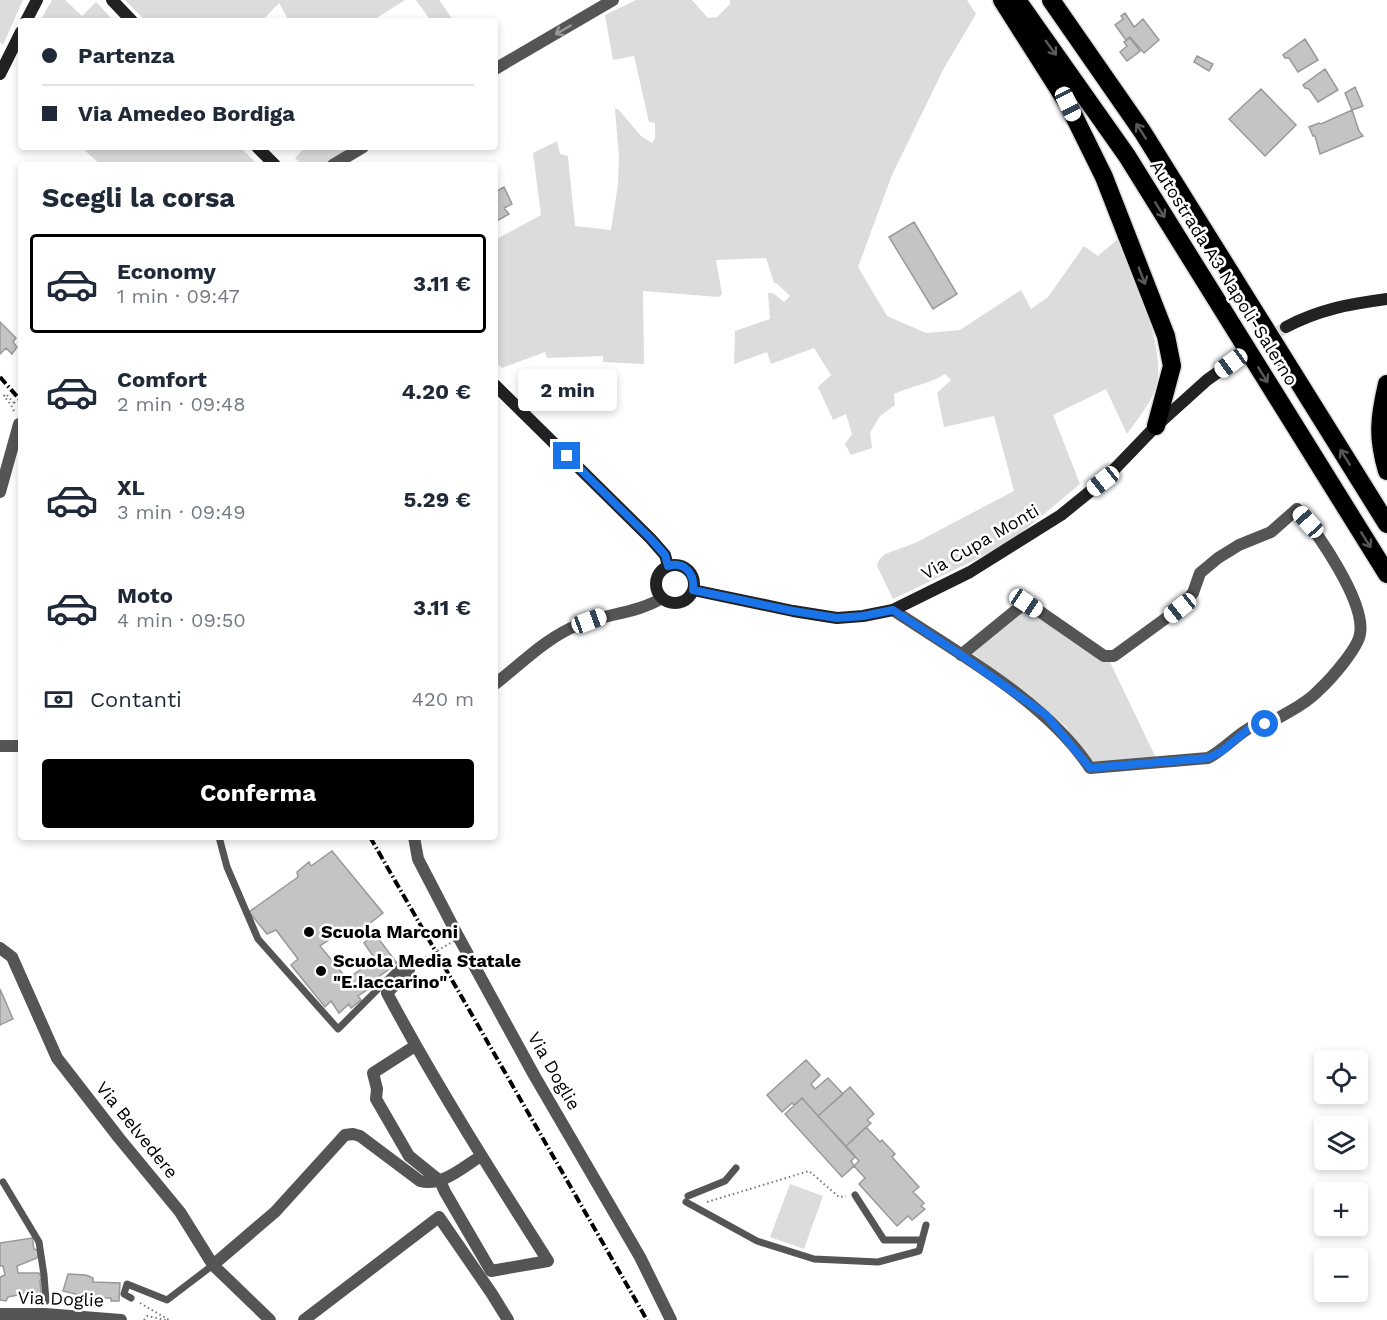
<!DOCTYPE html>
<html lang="it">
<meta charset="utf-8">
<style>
body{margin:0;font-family:"Work Sans",sans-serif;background:#f2f2f3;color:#1f2937;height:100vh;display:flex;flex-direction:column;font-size:22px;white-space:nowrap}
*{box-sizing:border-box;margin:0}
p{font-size:20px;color:#747a83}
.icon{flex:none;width:33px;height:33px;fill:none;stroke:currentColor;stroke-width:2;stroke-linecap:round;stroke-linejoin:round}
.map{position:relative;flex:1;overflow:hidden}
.drawer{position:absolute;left:18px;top:162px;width:480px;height:678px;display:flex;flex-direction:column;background:#fff;border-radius:6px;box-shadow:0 3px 9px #0003}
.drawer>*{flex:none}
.hud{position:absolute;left:18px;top:18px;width:480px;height:132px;border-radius:6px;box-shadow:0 3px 9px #0003;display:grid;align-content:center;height:132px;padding:0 24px;background:#fff}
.fabs{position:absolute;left:1314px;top:1050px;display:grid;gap:12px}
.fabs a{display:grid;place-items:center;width:54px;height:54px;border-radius:6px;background:#fff;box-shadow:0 3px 9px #0003;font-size:30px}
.end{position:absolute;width:27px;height:27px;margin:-14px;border:8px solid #1a73e8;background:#fff;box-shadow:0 0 0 3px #fff}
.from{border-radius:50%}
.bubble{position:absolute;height:42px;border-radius:6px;background:#fff;box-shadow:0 3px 9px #0003;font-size:20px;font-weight:700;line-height:42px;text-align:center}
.car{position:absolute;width:18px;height:36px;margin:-18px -9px;border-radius:8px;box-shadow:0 0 4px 2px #0007;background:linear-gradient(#fff 24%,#345 0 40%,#fff 0 76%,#345 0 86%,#fff 0)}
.hud b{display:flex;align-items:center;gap:21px;height:57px;font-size:22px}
.hud b+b{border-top:2px solid #e0e1e3}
.hud i{width:15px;height:15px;background:#1f2937}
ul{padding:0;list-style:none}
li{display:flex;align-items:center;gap:18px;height:99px;margin:0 12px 9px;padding:0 12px;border:3px solid transparent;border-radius:6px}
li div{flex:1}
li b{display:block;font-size:22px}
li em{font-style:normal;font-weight:700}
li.selected{border-color:#000}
li>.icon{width:54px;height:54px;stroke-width:1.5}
h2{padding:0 24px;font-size:27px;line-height:72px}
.pay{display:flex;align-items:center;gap:15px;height:66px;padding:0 24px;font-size:22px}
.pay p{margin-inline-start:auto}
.cta{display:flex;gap:12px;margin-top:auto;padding:12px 24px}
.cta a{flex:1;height:69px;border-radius:6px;background:#000;color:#fff;font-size:24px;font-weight:700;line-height:69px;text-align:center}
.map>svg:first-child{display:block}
</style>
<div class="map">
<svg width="1387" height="1320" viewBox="0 0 1387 1320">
<rect width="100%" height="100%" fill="#fff"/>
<path fill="#dcdcdc" d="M0,0H23L3,45L0,42Z
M52,0H65L82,16L96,2L114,21H40Z
M125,0H405L372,21H289L279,3L262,21H146Z
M416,0H439L454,21H431Z
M636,0H692L708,18L717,17L730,4V0H967L976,14L944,68L892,175L858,267L887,316L926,333L960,330L1021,290L1031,309L1048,297L1084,246L1098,256L1119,238C1133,273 1165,346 1157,382C1153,402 1138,418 1127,434L1106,389L1053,415L1080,484L1014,539L979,558L893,599L877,566L879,560L885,554L915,543L1014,491L994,416L944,427L937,393L951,380L945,374C930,384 911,386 894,394L895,405L880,416L870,433L872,448L851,455L845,444L852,434L846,414L833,420L818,387L831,375L814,348L771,364L767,352L734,364L735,331L770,319L768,293H773L784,302L790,296L776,283H774L766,258L716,260L722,294L719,297L643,291L644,364L603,362V356L547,358L545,352L502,368L495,361V240L541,215L533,153L557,141L560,154L568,156L575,226L611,230L618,184L619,158L615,109H618L641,136L652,143L655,138V123L649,122L634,56L613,60L605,15Z
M81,147H240L258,165H101Z
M305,147H355L327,165H302L295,158Z
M1026,610L1110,662L1156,758L1095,763L1085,756L1065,726L971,652Z
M790,1184L823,1196L804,1249L770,1237Z"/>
<path fill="#c4c4c4" stroke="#999" stroke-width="1.5" d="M1125,13L1134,27L1143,19L1159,40L1144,53L1130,37L1126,40L1115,25L1123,19L1121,16Z
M1130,38L1140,51L1127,61L1120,52L1127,46L1124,42Z
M1305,39L1318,60L1298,72L1289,58H1285L1283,55Z
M1197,56L1213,64L1209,71L1194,62Z
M1325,69L1338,90L1318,102L1309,89L1305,88L1303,85Z
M1355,87L1363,106L1352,110L1345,93Z
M1261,89L1296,125L1265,156L1229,119Z
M1352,110L1359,131L1363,136L1320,154L1315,136H1313L1309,127L1319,123L1321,124Z
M504,187L512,204L504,208L509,214L495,222V192Z
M914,222L957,294L933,309L889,237Z
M0,322L16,338L13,342L17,347L12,354L6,348L0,354Z
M332,851L383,913L350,939L343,930L320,946L347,979L375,959L364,943L375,934L397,963L368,985L370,988L358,996L361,1000L351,1008L349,1004L339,1013L331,1001L325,1007L291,965L298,959L276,930L267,934L249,912L298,877L297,872L309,862L311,866Z
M0,989L13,1019L0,1025Z
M806,1060L820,1075L811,1084L815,1089L828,1078L843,1094L818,1116L802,1098L794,1105L792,1103L782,1112L767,1095Z
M850,1087L874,1114L867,1120L871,1123L846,1146L818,1116Z
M802,1098L855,1157L851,1161L854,1166L842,1177L785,1114Z
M866,1127L880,1142L882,1140L895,1154L892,1157L919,1187L913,1192L924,1203L921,1206L925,1209L912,1220L908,1216L897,1226L859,1184L865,1178L854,1166L859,1161L846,1146Z
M32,1238L34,1249L39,1251L37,1258L17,1266L18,1273H39L42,1278L40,1281L41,1293L26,1297L23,1294L8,1297L6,1301L0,1300V1277L5,1275L3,1266H0V1243Z
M68,1274L86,1275L93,1278V1282L120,1283L119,1301H111V1298H103L101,1301H96L94,1296L89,1295L87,1297L63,1291Z"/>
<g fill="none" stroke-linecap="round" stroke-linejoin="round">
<path stroke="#d9d9d9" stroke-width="12" stroke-dasharray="12 6" stroke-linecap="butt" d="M1231,363L1286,327"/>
<g stroke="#dbdbdb" stroke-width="21">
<path id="highway" d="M1002,0L1068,104L1104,177L1166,336L1172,366L1156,426
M1017,0L1127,156L1387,574
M1051,0L1142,131L1387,524
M1387,384C1379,418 1377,437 1387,471"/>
</g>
<path stroke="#777" stroke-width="2" stroke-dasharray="1.5 3" stroke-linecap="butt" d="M14,403L6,394L4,396L11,405L15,413
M707,1202L809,1171L839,1197L846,1196
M140,1303L169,1320
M144,1320L147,1316L166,1320"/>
<path stroke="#555" stroke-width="7" d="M219,837L227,867L258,939L338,1029L408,959
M3,1182L39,1242L44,1275L46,1301
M855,1195L884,1240H922
M688,1196L725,1181L736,1168
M686,1202L757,1241L814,1259L878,1262L919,1251L926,1225
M131,1298L124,1294L127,1284L167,1300L213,1265"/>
<path stroke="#555" stroke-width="12" d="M495,69L613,0
M333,165L363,147
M0,492L19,424
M893,610C959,654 1047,702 1090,768L1208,758C1225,749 1237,734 1253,726C1257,724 1262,725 1266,723C1273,722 1280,717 1287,713C1298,707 1311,699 1320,689C1331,679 1358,648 1360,634C1366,602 1317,532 1297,509L1271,532L1239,545L1218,558L1200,573L1193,593L1180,608L1114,656H1104L1026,602L961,655
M495,684C521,664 547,637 578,625C605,614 638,613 662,598
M0,746H21
M414,837L418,859L459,938L534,1075L640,1257L671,1320
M0,948L12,957L57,1058L119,1138L180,1212L213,1265L270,1320
M409,970L387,993C436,1085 492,1173 548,1261L491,1271L445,1192L440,1181L409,1156L376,1099L377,1089L373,1073L415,1046
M213,1265L275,1212L345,1135L353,1134L360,1136L420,1181C442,1187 463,1167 481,1156
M0,1314H45L121,1320
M304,1320L439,1217L492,1294L508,1320"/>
<path stroke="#222" stroke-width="12" d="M112,0L132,21
M26,21L37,0
M0,74L21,32
M257,147L275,165
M1286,327C1320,309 1350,304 1387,299
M495,385L651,539L665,555L668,566
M656 584a19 19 0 1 1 38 0a19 19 0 1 1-38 0Z
M693,590L793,611L837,618L863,616L893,610L970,572L1061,515L1103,481L1156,426L1207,380L1231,363"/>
<use href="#highway" stroke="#000" stroke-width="18"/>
<path stroke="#000" stroke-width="4" stroke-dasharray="9 3 1.5 3" stroke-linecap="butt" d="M0,377L21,401
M370,837L647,1320"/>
<path stroke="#777" stroke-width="2" stroke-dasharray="1.5 3" stroke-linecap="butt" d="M14,403L21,398
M418,962L459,938"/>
</g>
<defs><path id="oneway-shaft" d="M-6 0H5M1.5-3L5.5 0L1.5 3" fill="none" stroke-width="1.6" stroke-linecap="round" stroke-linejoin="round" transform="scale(1.5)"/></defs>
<use stroke="#999" href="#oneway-shaft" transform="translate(563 30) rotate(150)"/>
<g stroke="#595959">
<use href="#oneway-shaft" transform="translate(1051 48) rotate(54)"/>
<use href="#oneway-shaft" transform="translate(1141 131) rotate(-123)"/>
<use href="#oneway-shaft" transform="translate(1160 210) rotate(58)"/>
<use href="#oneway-shaft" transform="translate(1142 276) rotate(69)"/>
<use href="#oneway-shaft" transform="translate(1263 375) rotate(58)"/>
<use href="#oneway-shaft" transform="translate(1345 457) rotate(-122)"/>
<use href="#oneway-shaft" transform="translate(1366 540) rotate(58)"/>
</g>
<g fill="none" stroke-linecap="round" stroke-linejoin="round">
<path stroke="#1a73e8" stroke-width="8" d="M567,456L651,539L665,555L668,566C685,561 695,574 693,590L793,611L837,618L863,616L893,610L961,655L1046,715L1090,768L1208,758L1222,751L1252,726L1265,724"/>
</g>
<g fill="#000" stroke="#fff" stroke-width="2">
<circle cx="309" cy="932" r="6"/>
<circle cx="321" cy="971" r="6"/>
</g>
<g text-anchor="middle" stroke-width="5" stroke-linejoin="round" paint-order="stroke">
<g font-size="18" fill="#000" stroke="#fff">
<text transform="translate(1224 273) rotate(58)" y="6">Autostrada A3 Napoli-Salerno</text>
<text transform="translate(980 542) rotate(-30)" y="6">Via Cupa Monti</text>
<text transform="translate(554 1071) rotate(60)" y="6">Via Doglie</text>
<text transform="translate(137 1130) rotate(51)" y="6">Via Belvedere</text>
<text transform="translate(61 1299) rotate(2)" y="6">Via Doglie</text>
</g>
<g font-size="18" font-weight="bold" fill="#000" stroke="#fff" text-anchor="start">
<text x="321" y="938">Scuola Marconi</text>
<text x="333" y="967">Scuola Media Statale<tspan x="333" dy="21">"E.Iaccarino"</tspan></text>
</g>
</g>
</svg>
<div class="fabs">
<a><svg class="icon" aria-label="locate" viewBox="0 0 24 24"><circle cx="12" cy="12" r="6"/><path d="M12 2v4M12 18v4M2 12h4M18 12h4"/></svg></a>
<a><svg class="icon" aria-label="layers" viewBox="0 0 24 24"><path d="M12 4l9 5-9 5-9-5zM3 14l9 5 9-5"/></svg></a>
<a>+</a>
<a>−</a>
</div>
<i class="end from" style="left:1265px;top:724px"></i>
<i class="end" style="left:567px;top:456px"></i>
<div class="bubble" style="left:518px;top:369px;width:99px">2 min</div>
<i class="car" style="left:1068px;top:104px;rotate:154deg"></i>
<i class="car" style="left:1231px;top:363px;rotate:234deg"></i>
<i class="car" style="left:1103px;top:481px;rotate:231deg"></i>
<i class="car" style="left:1308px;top:522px;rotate:318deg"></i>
<i class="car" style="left:1026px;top:603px;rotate:124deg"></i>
<i class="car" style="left:1180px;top:608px;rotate:231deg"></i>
<i class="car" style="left:589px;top:621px;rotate:70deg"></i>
<div class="hud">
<b><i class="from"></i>Partenza</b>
<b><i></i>Via Amedeo Bordiga</b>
</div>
<section class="drawer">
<h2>Scegli la corsa</h2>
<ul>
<li class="selected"><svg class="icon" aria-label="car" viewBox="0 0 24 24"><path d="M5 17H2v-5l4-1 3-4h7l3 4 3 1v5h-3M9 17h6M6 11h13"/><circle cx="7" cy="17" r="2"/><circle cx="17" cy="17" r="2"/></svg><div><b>Economy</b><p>1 min · 09:47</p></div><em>3.11 €</em></li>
<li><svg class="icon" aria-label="car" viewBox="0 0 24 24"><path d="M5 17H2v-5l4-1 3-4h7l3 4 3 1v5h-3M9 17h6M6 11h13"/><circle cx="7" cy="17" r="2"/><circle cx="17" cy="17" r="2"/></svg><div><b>Comfort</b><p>2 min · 09:48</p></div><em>4.20 €</em></li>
<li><svg class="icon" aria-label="car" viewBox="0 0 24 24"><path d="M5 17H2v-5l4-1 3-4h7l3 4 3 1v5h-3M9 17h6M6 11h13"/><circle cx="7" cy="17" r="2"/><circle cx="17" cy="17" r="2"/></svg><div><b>XL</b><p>3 min · 09:49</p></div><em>5.29 €</em></li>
<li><svg class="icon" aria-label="car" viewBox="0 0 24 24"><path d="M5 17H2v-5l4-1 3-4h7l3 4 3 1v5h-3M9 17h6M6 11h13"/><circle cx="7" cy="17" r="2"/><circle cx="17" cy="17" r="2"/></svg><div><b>Moto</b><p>4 min · 09:50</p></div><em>3.11 €</em></li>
</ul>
<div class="pay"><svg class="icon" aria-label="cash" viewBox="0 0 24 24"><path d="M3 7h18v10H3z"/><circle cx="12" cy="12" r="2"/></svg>Contanti<p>420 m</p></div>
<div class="cta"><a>Conferma</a></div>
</section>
</div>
